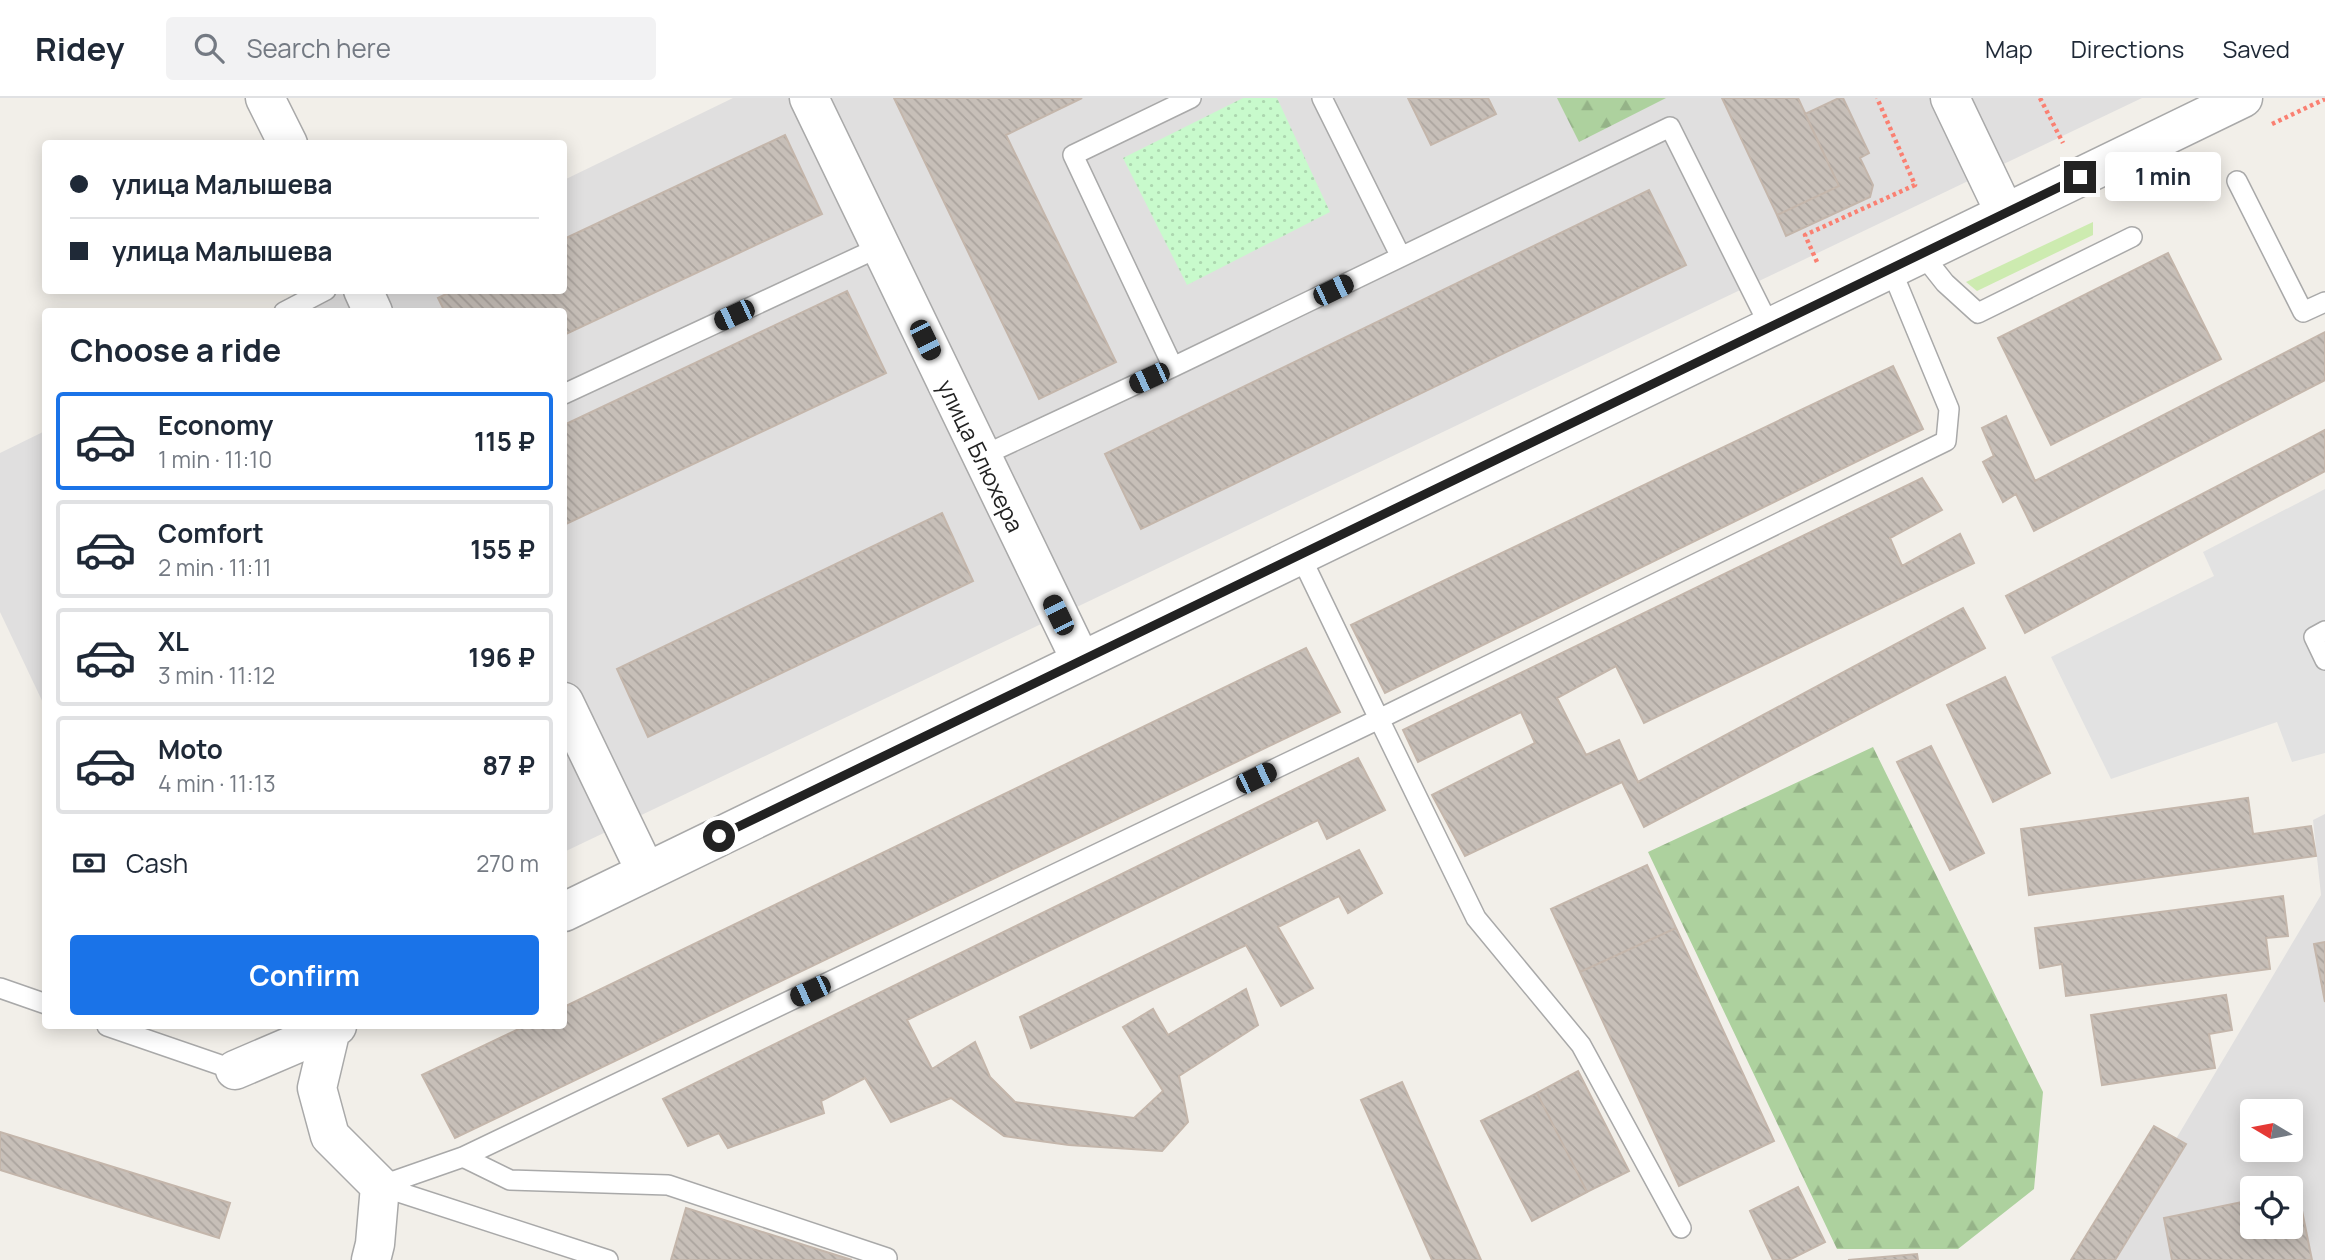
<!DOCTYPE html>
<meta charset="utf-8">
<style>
body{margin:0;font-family:Manrope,sans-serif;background:#f2f2f3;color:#1f2937;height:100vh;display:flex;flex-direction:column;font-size:26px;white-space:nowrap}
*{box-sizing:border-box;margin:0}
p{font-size:23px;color:#747a83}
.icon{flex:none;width:38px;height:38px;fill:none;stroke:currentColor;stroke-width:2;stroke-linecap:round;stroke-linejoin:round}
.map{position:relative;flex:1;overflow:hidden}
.details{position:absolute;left:42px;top:210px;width:525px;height:721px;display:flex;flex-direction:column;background:#fff;border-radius:7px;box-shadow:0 4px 18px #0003}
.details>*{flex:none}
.guide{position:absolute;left:42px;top:42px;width:525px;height:154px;border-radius:7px;box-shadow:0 4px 18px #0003;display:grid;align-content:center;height:154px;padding:0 28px;background:#fff}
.needle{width:46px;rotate:280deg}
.controls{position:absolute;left:2240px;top:1001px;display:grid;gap:14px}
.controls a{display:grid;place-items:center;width:63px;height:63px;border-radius:7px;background:#fff;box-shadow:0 4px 18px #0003;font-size:35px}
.end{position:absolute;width:32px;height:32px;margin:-16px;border:9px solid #222;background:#fff;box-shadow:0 0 0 4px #fff}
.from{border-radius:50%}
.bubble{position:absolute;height:49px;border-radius:7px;background:#fff;box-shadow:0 4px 18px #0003;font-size:23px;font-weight:700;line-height:49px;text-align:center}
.car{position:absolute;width:21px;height:42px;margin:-21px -10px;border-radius:9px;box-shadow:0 0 5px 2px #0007;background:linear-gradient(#222 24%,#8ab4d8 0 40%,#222 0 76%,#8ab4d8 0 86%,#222 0)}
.guide b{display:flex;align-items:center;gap:24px;height:66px;font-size:26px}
.guide b+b{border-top:2px solid #e0e1e3}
.guide i{width:18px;height:18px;background:#1f2937}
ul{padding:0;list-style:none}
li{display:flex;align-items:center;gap:21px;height:98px;margin:0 14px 10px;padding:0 14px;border:4px solid #e0e1e3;border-radius:7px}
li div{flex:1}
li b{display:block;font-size:26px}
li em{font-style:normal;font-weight:700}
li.active{border-color:#1a73e8}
li>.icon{width:63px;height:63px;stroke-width:1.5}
h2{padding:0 28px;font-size:32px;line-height:84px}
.pay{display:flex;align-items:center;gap:18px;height:77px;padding:0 28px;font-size:26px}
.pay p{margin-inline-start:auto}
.cta{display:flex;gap:14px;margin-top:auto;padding:14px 28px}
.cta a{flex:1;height:80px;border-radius:7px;background:#1a73e8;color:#fff;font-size:28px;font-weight:700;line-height:80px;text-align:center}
header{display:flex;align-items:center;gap:42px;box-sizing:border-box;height:98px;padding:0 35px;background:#fff;border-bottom:2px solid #e0e1e3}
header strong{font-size:33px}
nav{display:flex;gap:38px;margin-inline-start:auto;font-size:24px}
.search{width:490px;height:63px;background:#f2f2f3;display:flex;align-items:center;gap:18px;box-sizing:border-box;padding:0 24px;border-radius:7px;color:#747a83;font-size:26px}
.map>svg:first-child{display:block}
</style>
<header>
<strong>Ridey</strong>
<div class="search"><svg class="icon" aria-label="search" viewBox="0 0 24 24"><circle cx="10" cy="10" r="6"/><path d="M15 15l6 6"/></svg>Search here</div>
<nav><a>Map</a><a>Directions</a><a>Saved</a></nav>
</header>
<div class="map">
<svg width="2325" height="1162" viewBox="0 0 2325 1162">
<defs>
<pattern id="forest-firs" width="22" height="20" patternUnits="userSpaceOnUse" patternTransform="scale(1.75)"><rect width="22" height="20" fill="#add19e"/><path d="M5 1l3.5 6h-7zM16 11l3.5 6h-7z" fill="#95b388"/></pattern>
<pattern id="park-dots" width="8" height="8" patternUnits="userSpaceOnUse" patternTransform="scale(1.75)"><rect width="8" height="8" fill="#c8facc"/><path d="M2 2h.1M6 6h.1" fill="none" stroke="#acd6af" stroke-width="1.8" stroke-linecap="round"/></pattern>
<pattern id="building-back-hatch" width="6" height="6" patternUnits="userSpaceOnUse" patternTransform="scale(1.75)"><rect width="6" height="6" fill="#c7bfb8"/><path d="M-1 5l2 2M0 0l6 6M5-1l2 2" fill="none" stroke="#aba49e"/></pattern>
</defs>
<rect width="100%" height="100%" fill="#f2efe9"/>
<path fill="#e0dfdf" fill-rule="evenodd" d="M733,0H2142L564,754V214H293L336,193L564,192V82Z
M45,333V609L0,514V355Z
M2325,716V1162H2104L2321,797L2313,722ZM2252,1013H2291V1052H2252ZM2252,1090H2291V1129H2252Z"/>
<path fill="#cdebb0" d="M2093,124V137L1977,193L1966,184Z"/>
<path fill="url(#forest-firs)" d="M1557,0H1666L1579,44Z
M1873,649L2043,994L2034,1091L1958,1151H1837L1648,754Z"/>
<path fill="url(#park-dots)" d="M1243,0H1277L1330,114L1187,187L1123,60Z"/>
<path fill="#e2e2e2" d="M2325,391V655L2292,664L2277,624L2111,681L2051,559L2214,478L2203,454Z"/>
<path fill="url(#building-back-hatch)" stroke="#c4b6ab" stroke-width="2" d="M894,0H1082L1006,37L1116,264L1039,301Z
M1408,0H1488L1496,16L1431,47Z
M1722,0H1798L1839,88L1777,117Z
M1839,0H1843L1869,55L1860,60L1873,87L1870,99L1786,138L1777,117L1839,88L1805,16Z
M785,37L822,116L564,237V214H445L438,200L454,192H564V141Z
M1649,92L1686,167L1141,431L1105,356Z
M2168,155L2221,261L2051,347L1998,240Z
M847,193L886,275L564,427V327Z
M2325,234V282L2034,433L2016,396L2003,404L1983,364L1994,358L1982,330L2006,318L2035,383Z
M1893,268L1923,331L1385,595L1351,527Z
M2325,332V373L2025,535L2006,498Z
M1922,380L1942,412L1890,440L1902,468L1960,436L1974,465L1644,625L1616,568L1557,600L1586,657L1619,642L1638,684L1963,510L1985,550L1644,729L1622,684L1465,758L1432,697L1535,645L1521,614L1418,664L1403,632Z
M942,415L973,483L648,639L617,571Z
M1306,550L1340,614L455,1040L422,977L525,928H564V909Z
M2005,579L2050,675L1993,704L1947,607Z
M1931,648L1984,755L1950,772L1897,664Z
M1358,660L1385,712L1327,741L1318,722L907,922L932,971L975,944L990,979L1015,1004L1134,1020L1163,993L1123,929L1153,911L1168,937L1246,891L1258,927L1179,978L1188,1024L1162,1053L1069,1047L1004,1038L951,1000L891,1024L865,980L821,1003L824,1015L728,1050L719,1035L688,1048L663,1001Z
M2248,700L2253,736L2311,728L2316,758L2029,797L2021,731Z
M1359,752L1382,795L1348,815L1339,798L1278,829L1313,890L1281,908L1246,847L1031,950L1020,919Z
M1647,767L1676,830L1580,874L1551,811Z
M2283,798L2288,838L2266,840L2270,871L2066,898L2062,866L2040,870L2035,830Z
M1676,830L1774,1043L1679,1088L1580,874Z
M2325,844V904L2314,846Z
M2226,897L2232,932L2209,936L2215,970L2102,987L2091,917Z
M1578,973L1629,1073L1587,1094L1537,995Z
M1402,984L1481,1162H1432L1361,1002Z
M1537,995L1587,1094L1532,1123L1481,1023Z
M2154,1028L2186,1046L2115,1162H2071Z
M0,1034L230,1105L219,1140L0,1072Z
M1798,1089L1825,1144L1789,1162H1773L1750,1113Z
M2298,1093L2312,1162H2172L2164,1120L2252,1102V1129H2291V1094Z
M686,1110L852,1162H671Z
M1917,1156L1918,1162H1848Z"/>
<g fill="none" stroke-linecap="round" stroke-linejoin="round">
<g stroke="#a9a9a9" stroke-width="22">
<path id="service" d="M1322,0L1401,159
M2237,83L2303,214L2325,204
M1922,156L1945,185L1978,215L2132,139
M284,214L326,192
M1173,269L1073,57L1191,0
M564,296L880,149
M980,359L1173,269L1670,29L1770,229
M2325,533L2314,539L2325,562
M0,890L46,906
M107,928L235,972
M463,1059L510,1082L668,1087L887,1160
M380,1088L463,1059L1379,621L1300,457
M380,1088L608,1162
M1681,1130L1581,947L1476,820L1379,621L1946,343L1949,311L1891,171"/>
</g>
<g stroke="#a9a9a9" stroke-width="41">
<path id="minor" d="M265,0L288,46
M809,0L1081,563
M363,192L373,214
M564,604L646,774
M235,972L331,931"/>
</g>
<g stroke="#a9a9a9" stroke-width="41">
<path id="tertiary" d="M1950,0L2005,115
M564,814L2243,0
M337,928L331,931L317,990L330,1038L380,1088L375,1146L371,1162"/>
</g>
<path stroke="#fa8072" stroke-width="4.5" stroke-dasharray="3.5 3.5" stroke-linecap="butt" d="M2040,0L2063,45
M2272,26L2325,1
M1817,164L1805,137L1915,87L1877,0"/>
<use href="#service" stroke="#fff" stroke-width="19"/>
<use href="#minor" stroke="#fff" stroke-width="38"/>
<use href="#tertiary" stroke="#fff" stroke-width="38"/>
</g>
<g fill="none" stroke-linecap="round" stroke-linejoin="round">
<path stroke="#222" stroke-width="9" d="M719,738L2080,79"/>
</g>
<g text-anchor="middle" stroke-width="7" stroke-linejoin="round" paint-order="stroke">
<g font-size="23" fill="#222" stroke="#fff">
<text transform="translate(980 358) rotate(64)" y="8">улица Блюхера</text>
</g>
</g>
</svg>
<div class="controls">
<a><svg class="needle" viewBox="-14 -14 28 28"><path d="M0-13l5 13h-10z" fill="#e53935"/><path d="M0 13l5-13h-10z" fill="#747a83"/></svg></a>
<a><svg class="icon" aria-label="locate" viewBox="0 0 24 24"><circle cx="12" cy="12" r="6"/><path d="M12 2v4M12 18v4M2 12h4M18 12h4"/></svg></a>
</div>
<i class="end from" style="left:719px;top:738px"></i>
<i class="end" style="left:2080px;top:79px"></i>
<div class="bubble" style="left:2105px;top:54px;width:116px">1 min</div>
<i class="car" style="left:1333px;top:192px;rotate:64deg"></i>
<i class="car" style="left:734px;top:217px;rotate:245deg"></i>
<i class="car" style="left:925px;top:242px;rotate:154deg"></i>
<i class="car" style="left:1149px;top:280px;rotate:245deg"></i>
<i class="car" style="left:1058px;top:517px;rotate:334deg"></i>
<i class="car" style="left:1256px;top:680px;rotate:64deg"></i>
<i class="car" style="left:810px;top:893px;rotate:245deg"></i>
<div class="guide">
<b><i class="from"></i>улица Малышева</b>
<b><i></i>улица Малышева</b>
</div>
<section class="details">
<h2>Choose a ride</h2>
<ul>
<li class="active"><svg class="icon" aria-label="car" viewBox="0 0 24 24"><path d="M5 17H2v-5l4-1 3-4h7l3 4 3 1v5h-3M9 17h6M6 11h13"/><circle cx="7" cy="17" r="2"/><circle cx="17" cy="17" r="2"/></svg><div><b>Economy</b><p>1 min · 11:10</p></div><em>115 ₽</em></li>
<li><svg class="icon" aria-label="car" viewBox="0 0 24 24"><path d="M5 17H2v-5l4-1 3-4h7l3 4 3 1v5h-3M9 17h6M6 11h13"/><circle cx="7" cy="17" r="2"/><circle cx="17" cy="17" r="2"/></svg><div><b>Comfort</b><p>2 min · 11:11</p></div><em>155 ₽</em></li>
<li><svg class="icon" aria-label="car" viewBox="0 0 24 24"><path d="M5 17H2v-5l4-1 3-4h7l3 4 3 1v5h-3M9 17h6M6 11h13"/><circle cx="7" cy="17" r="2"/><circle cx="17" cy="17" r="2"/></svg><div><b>XL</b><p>3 min · 11:12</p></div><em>196 ₽</em></li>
<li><svg class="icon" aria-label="car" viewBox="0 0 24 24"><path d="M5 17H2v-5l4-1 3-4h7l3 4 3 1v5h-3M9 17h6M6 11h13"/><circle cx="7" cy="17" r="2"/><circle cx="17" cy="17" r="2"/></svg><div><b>Moto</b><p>4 min · 11:13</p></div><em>87 ₽</em></li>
</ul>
<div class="pay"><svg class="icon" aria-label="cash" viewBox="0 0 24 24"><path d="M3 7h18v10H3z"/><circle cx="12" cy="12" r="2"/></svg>Cash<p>270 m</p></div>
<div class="cta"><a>Confirm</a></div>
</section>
</div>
